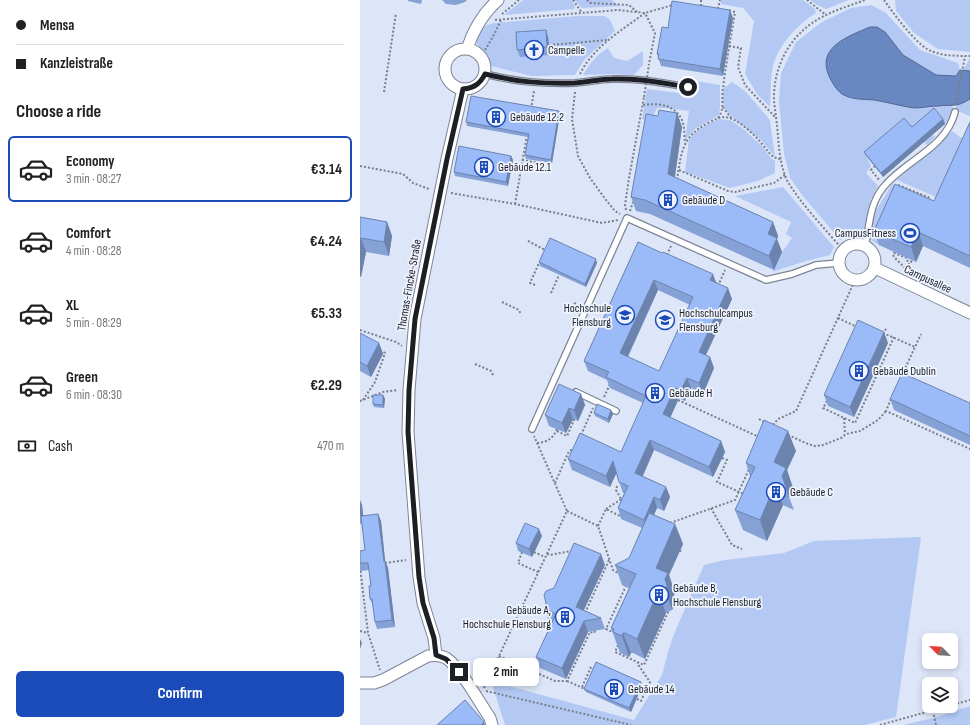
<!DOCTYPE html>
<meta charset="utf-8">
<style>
body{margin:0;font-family:"Sofia Sans Condensed",sans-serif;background:#f2f2f2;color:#202124;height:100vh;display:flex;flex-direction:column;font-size:15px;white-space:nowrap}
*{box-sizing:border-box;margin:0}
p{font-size:13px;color:#757577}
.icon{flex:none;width:22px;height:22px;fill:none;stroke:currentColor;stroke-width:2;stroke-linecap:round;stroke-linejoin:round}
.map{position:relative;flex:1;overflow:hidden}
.drawer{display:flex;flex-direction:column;background:#fff;width:360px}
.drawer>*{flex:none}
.banner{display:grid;align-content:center;height:88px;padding:0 16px;background:#fff}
.needle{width:26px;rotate:294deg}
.fabs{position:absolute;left:562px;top:633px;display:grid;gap:8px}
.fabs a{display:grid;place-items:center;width:36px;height:36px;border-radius:6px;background:#fff;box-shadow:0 2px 6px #0003;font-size:20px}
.end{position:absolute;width:18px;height:18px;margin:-9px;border:5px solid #1c1f26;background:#fff;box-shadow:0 0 0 2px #fff}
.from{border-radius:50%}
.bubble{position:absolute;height:28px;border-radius:6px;background:#fff;box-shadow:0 2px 6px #0003;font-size:13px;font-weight:700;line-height:28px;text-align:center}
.banner b{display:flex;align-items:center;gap:14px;height:38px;font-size:15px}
.banner b+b{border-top:1px solid #e0e0e0}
.banner i{width:10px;height:10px;background:#202124}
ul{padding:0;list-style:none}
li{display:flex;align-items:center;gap:12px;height:66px;margin:0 8px 6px;padding:0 8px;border:2px solid transparent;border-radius:6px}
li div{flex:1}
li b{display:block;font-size:15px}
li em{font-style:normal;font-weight:700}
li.selected{border-color:#1a4bb8}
li>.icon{width:36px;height:36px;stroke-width:1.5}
h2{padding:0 16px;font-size:18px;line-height:48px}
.pay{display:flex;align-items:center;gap:10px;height:44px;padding:0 16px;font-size:15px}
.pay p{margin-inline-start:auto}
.action{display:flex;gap:8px;margin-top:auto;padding:8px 16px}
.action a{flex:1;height:46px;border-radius:6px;background:#1a4bb8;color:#fff;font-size:16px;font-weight:700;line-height:46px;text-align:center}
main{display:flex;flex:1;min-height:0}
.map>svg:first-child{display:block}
</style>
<main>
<section class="drawer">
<div class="banner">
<b><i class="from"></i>Mensa</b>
<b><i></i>Kanzleistraße</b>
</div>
<h2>Choose a ride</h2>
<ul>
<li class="selected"><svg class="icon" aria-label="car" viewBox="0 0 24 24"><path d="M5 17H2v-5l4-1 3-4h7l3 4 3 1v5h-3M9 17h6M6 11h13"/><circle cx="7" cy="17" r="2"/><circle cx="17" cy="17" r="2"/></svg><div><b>Economy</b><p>3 min · 08:27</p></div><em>€3.14</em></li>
<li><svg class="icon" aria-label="car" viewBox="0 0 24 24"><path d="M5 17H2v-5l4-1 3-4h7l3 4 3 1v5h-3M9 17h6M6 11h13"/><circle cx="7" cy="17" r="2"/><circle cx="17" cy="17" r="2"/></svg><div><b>Comfort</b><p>4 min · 08:28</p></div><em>€4.24</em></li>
<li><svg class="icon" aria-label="car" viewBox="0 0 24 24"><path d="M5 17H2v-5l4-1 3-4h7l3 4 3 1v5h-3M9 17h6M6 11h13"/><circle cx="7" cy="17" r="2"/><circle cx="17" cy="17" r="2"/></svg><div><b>XL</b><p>5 min · 08:29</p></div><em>€5.33</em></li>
<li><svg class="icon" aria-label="car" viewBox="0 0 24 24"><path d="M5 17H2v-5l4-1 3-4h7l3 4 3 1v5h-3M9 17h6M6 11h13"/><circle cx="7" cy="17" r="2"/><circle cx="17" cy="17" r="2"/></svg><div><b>Green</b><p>6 min · 08:30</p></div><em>€2.29</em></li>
</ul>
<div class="pay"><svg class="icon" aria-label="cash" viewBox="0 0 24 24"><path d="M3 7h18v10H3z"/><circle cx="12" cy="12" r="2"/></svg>Cash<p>470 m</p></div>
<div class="action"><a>Confirm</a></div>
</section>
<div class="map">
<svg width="610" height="725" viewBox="0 0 610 725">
<rect width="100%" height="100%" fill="#dde6f8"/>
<path fill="#b3c9f4" d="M163,0H211L215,6L214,9L144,15Z
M214,0H252L259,6L222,8Z
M361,0H443L455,9L456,13C437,25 419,44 413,66C410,79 411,94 410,107L397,94L385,74L394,21L383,8L361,4Z
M450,0H489L466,9L457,5Z
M535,0H610V52L578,49L554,33L536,11Z
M511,5L526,13L560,50L598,63L600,70L592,106L595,111L603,70L610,58V116L600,112H595L585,124L576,113L562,124L571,135L576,136L567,145L546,122L506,156L511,166L506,173L518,186L511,199L502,236H491L480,240L442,195L430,178L424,154L419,101L421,73L436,42L462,22L491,8Z
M218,16H245L250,20L255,31L224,60L215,75L172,76L131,66C124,59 125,52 117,44C117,28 120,27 134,23Z
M248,48L254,58L267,61L283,51V65L274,75L251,74L223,75C230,63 236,55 248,48Z
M329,80L360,85V108L359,115L335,129L325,140L329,111L306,108H297L291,121L282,119L287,89L327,94Z
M372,82L385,91L410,120L415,157L401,140L373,118L365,109L362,100L364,86H367Z
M358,119L370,120L381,127L402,146L411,158L415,161V173L398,181L370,188L325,172L329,139L339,129Z
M592,131L607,142L578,198L537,180L559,159Z
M532,184L545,188L519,245L509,239L515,212Z
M423,187L474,247L470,255L446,261L412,272L422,252L432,238L426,234L431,222L375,196Z
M561,537L536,717L505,725H145L131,681L274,720L302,675L308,652L314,634L344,565L365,560L424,553L454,541Z
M610,706V725H543L573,718Z"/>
<path fill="#6987c1" stroke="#526892" d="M510,27H517L525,32L543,55L576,75L596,76L600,70L610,71V99C596,108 593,104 578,106C570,106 562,108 554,108C540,106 527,102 514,100C503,99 492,100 482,94C476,90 472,82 469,76C456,47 489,36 510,27Z"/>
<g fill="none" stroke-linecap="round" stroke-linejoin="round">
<g stroke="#7d8595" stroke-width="8">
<path id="service" d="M125,74C157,82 182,84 215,83C228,82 240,79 252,79C278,78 302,83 328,87
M505,245C510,226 509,206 522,189C543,161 586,149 595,112
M216,392L256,411
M172,429L267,218L406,280L432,274L456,265L479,263"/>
</g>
<g stroke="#7d8595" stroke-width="13">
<path id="minor" d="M107,49C113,31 123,13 138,0
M85 69a20 20 0 1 1 40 0a20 20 0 1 1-40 0Z
M479 262a18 18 0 1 1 36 0a18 18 0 1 1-36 0Z
M515,268L610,313
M76,655L74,638L63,603L59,577L48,432L49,390L55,319L87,159L103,89
M0,683H14L23,680L68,656C74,655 80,655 86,658C101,668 119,702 130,718L132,725"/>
</g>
<path stroke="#787e8a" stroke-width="2" stroke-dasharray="2 2" stroke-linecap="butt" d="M213,0L222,13
M227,0L230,3L269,5L277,12
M341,0V6
M447,0L466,15
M524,0C533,13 554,41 567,49C579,56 597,56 610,56
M358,9L360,0
M142,14L159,0
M135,20L258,10L285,13L313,5
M189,45L248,40
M369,46L381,48L378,67L385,85L415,117
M121,57L135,33L141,20
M220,74C233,47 262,30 285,13L295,33L289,64
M24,92L36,13
M215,92L212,119L218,156L230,178L246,200L255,211L260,214
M596,104L605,56
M283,105C298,103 314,104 322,120C325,127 324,136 325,143
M363,107L371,118
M171,109L174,91
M358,118C365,109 361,99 363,88C366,63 371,37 375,12L367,10
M162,160L179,163L180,161
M0,166L43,174L53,183L69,189
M515,166L511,170L520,181
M319,170L368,191L375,192L414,183L425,175
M149,172H151L152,167L161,169
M317,180C321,153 322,136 348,123C354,120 359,117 365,117C377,118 395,135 402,144C408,151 412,159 421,159
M538,185L570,198
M91,193L155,204L242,223L258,220
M155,204L167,135
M266,210L265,205L269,178L284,97
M270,211L273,202
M168,241L185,250V251
M483,250C466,230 441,204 428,182C419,165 419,144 417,125C416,117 415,109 414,101C413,64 432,31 466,15C478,9 492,5 505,0
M307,255L311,246
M548,271L534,257L533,255L534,253L547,258L548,264H550L553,258
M175,285L170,283L179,263
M358,286L365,270
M191,293L199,275
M142,302L159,310L161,315
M214,303L220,306
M235,306L248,311
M478,318L497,327
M0,330L36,342L42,346
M523,333L555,347
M523,334L527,327
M115,364L131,371L133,375
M542,375L561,334
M244,397L250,384
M531,399L526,411L610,449
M3,400L15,382L25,353L20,350
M318,400L399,437
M0,401L23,392L38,390
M467,401L463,408L495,423L534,337
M484,418L485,434
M399,419L405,423
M413,425L418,419L436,411L495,280
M197,431L207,436L214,420H212
M221,435L233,408
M428,435L448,444L455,446L463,445L481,438L486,434L500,431L518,420L526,411
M177,443C187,442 193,439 197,429
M362,458L367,460L357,482L384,494
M195,483L209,451L215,448
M257,486L256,490L261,499
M351,508L372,545L382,549
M246,509L263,498
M207,511L238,526L253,570L258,573
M310,523L375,500L389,469
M238,526L246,509L262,517
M162,552L158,563L178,572
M174,552L185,557
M320,552L321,548
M187,554L190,555L211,551
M25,563L46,560
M0,567L8,633L20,670
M225,613L249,560
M0,631L8,633
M255,633L246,629L266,586
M258,645L255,652L284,665L309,610
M139,656L195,681H207L230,632L234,633L237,628
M207,681L225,689L226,688
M222,687L231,667
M124,688L207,511L174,436
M126,691L271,725
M277,699L281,701L290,682L277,663
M573,711L576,725
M520,725L610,700"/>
<use href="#service" stroke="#fff" stroke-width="5.5"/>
<use href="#minor" stroke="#fff" stroke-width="11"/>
<path stroke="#787e8a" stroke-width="2" stroke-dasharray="2 2" stroke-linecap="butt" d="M284,97L289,64"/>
</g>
<path fill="#85a1d5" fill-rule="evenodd" d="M48,0H62L61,4L48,1Z
M82,0H107L105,2L96,5L86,4Z
M373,18L363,76L301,66L297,54L308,28Z
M186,30L188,37L190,55L160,57L157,50Z
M199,111L200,114L192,163L166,159L165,155L168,137L107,126L106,122Z
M317,113L322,127L315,177L413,222L418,236L417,239L422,252L414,270L290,214L276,211L271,197L298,116Z
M583,119L585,124L523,177L506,156L504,152L552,127Z
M610,122V268L563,246L556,262L519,245L514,231L574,201Z
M151,156L153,160L148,186L95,176L94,172Z
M0,217L27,222L32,236L29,256L6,252L1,277H0Z
M278,242L356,282L372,299L346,355L350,357L354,368L343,394L331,388L325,401L319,398L310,418L361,441L365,452L353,477L294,450L283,476L306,487L310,497L304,511L297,508L294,515L315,524L323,544L309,575L315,593L312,599L314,606L312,610L306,613L285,659L273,653H271L269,657L260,653L251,628L269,588L262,585L255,565L269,558L282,528L261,519L258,508L264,493H263L256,473L250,487L212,470L208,459L261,452L283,403L250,388L247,380L228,371L224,361ZM298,290L330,305L299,371L268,357Z
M179,262L237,263L226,287L180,266Z
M0,333L19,343L23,354L11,377L0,371Z
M528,343L494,417L468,406L464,395Z
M221,394L225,405L218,421L213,419L206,433L189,426L185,415Z
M23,395L25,399L24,408L14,407L13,404Z
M530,399L610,403V445L534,410Z
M251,410L253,414L249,423L235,416L234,413Z
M436,451L427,470L433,488L429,497L434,510L423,505L407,541L383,530L375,510L390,476L386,463Z
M0,500L2,505L3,516L18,514L21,521L25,561L28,568L35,627L17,629L15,622L13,605L10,599L11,586L9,570L0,571V551L5,550L2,524H0Z
M182,536L172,557L158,551L156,543Z
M245,565L224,610L241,618L245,629L228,632L206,679L180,668L176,657L193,621L188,619L184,608Z
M281,682L282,686L271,712L226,692L224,689Z"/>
<path fill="#6c83ae" d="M370,10L373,18L363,76L360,69Z
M186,30L188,37L190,55L187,47Z
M199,111L200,114L192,163L191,160Z
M317,113L322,127L313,188L308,174Z
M583,119L585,124L523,177L521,173Z
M151,156L153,160L148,186L146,182Z
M27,222L32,236L29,256L24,242Z
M413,222L418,236L417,239L422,252L414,270L409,256L408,234Z
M558,232L563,246L556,262L551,247Z
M1,238L6,252L1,277L0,274V241Z
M236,259L237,263L226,287L225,284Z
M353,274L357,285L350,280Z
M294,280L298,290L264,364L260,353Z
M368,288L372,299L342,363L339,352Z
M524,332L528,343L494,417L490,407Z
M19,343L23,354L11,377L7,366Z
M350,357L354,368L343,394L339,383Z
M327,378L331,388L325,401L321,390Z
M315,388L319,398L307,425L303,414Z
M221,394L225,405L218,421L214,410Z
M23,395L25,399L24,408L23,405Z
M209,408L213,419L206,433L202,423Z
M251,410L253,414L249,423L248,419Z
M428,431L436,451L427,470L433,488L429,497L423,479L414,462Z
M290,440L294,450L279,484L275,473Z
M361,441L365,452L353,477L349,467Z
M253,461L257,472L250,487L246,476Z
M415,485L423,505L407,541L400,520Z
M306,487L310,497L304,511L300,500Z
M294,497L297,508L287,531L284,520Z
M0,500L2,505L4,523L1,516Z
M18,514L21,521L26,569L24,562Z
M315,524L323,544L309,575L315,593L312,599L314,606L312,610L305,590L296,568Z
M179,529L182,536L172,557L169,549Z
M241,554L245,565L220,618L216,607Z
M25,561L28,568L35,627L32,620Z
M298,592L306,613L285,659L277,639Z
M224,621L228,632L206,679L202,668Z
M263,633L271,653L269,657L262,636Z
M0,639L2,643L0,649Z
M281,682L282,686L271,712L269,708Z
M124,722L125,725H121Z"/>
<path fill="#9bbbf8" stroke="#6c83ae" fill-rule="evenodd" d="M312,1L370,10L360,69L298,59L299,54H297L302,27L308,28Z
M186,30L187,47L157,50L156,32Z
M111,96L199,111L191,160L165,155L169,134L106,122Z
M574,108L583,119L521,173L504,152L544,118L552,127Z
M299,110L317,113L308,174L413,222L408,234L417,238L409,256L285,200L271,197L286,114L298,116Z
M610,122V256L558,232L551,247L514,231L535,184L574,201Z
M99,146L151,156L146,182L94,172Z
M0,217L27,222L24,242L1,238L0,241Z
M190,238L236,259L225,284L179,262Z
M278,242L302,253L303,252L353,274L350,280L368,288L339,352L350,357L339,383L327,378L321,390L315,388L303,414L361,441L349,467L290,440L275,473L306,487L300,500L294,497L284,520L258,508L268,486L259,482L253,461L246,476L208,459L220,433L261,452L286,396L246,377L249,372L224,361ZM294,280L333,297L299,371L260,353Z
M498,320L524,332L490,407L464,395Z
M0,333L19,343L7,366L0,362Z
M542,373L610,403V436L530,399Z
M199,384L221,394L214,410L209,408L202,423L185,415Z
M13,395H23V405L13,404Z
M237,404L251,410L248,419L234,413Z
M404,420L428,431L414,462L426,468L422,476L427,490L415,485L400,520L375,510L395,467L386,463Z
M0,505L1,516H0Z
M289,513L315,524L296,568L308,573L305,579L307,586L305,590L298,592L277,639L265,633H263L262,636L253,632L254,629L251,628L276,574L255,565L269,558Z
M18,514L24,562L25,561L32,620L15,622L12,599H10L9,586H11L8,563H0V551L5,550L1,516Z
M165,523L179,529L169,549L156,543Z
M214,543L241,554L216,607L241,618L224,621L202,668L176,657L196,614L184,608L186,603L184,595L186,591L194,588Z
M236,662L281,682L269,708L224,689Z
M105,700L124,722L121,725H77Z"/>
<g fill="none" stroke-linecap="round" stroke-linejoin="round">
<path stroke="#1c1f26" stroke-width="5" d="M99,672L86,659L76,655L74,638L63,603L59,577L48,432L49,390L55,319L87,159L103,89C114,88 120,84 125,74C157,82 182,84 215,83C228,82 240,79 252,79C278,78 302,83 328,87"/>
</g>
<defs>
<g id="church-ring" transform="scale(1)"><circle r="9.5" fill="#eef3fe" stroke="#1a4bb8" stroke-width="1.5"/><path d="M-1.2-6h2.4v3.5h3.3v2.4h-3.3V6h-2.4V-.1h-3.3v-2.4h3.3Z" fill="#1a4bb8"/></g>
<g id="building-ring" transform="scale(1)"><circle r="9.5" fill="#eef3fe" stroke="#1a4bb8" stroke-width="1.5"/><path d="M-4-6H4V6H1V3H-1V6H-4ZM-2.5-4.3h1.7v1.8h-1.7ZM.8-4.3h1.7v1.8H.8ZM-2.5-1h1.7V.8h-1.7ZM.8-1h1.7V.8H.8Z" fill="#1a4bb8"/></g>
<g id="stadium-ring" transform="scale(1)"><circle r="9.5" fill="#eef3fe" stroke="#1a4bb8" stroke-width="1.5"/><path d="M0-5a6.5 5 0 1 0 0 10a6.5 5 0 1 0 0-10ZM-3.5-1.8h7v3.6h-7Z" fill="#1a4bb8"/></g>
<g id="university-ring" transform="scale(1)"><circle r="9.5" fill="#eef3fe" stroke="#1a4bb8" stroke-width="1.5"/><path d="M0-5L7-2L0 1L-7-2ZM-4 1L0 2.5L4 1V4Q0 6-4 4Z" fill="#1a4bb8"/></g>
</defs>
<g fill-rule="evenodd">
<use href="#church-ring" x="174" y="50"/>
<use href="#building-ring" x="136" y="117"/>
<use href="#building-ring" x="124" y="167"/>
<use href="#building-ring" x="308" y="200"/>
<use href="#stadium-ring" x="550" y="233"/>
<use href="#university-ring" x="265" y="315"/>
<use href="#university-ring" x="305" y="320"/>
<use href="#building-ring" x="499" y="371"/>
<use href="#building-ring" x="295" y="393"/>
<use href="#building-ring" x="416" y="492"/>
<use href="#building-ring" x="299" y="595"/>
<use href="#building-ring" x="205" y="617"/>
<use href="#building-ring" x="254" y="689"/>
</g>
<g text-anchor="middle" stroke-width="3.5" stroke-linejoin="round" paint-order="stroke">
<g font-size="12" fill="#1c1f26" stroke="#eef3fe" text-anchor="start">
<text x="188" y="54">Campelle</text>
<text x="150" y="121">Gebäude 12.2</text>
<text x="138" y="171">Gebäude 12.1</text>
<text x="322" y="204">Gebäude D</text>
<text x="536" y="237" text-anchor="end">CampusFitness</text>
<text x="251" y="312" text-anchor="end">Hochschule<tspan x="251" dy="14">Flensburg</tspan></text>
<text x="319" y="317">Hochschulcampus<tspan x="319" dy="14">Flensburg</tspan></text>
<text x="513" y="375">Gebäude Dublin</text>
<text x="309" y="397">Gebäude H</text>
<text x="430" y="496">Gebäude C</text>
<text x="313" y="592">Gebäude B,<tspan x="313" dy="14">Hochschule Flensburg</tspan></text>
<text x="191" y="614" text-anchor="end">Gebäude A,<tspan x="191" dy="14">Hochschule Flensburg</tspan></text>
<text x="268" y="693">Gebäude 14</text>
</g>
<g font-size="12" fill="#1c1f26" stroke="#eef3fe">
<text transform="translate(568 279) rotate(25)" y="4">Campusallee</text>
<text transform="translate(49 285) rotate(-80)" y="4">Thomas-Fincke-Straße</text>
</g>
</g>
</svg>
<div class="fabs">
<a><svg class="needle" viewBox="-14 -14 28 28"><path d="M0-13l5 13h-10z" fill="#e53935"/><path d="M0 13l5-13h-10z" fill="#757577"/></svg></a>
<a><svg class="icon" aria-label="layers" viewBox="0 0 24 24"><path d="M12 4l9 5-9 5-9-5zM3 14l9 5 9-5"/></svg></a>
</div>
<i class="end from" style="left:328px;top:87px"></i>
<i class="end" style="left:99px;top:672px"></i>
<div class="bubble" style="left:113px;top:658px;width:66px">2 min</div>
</div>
</main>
